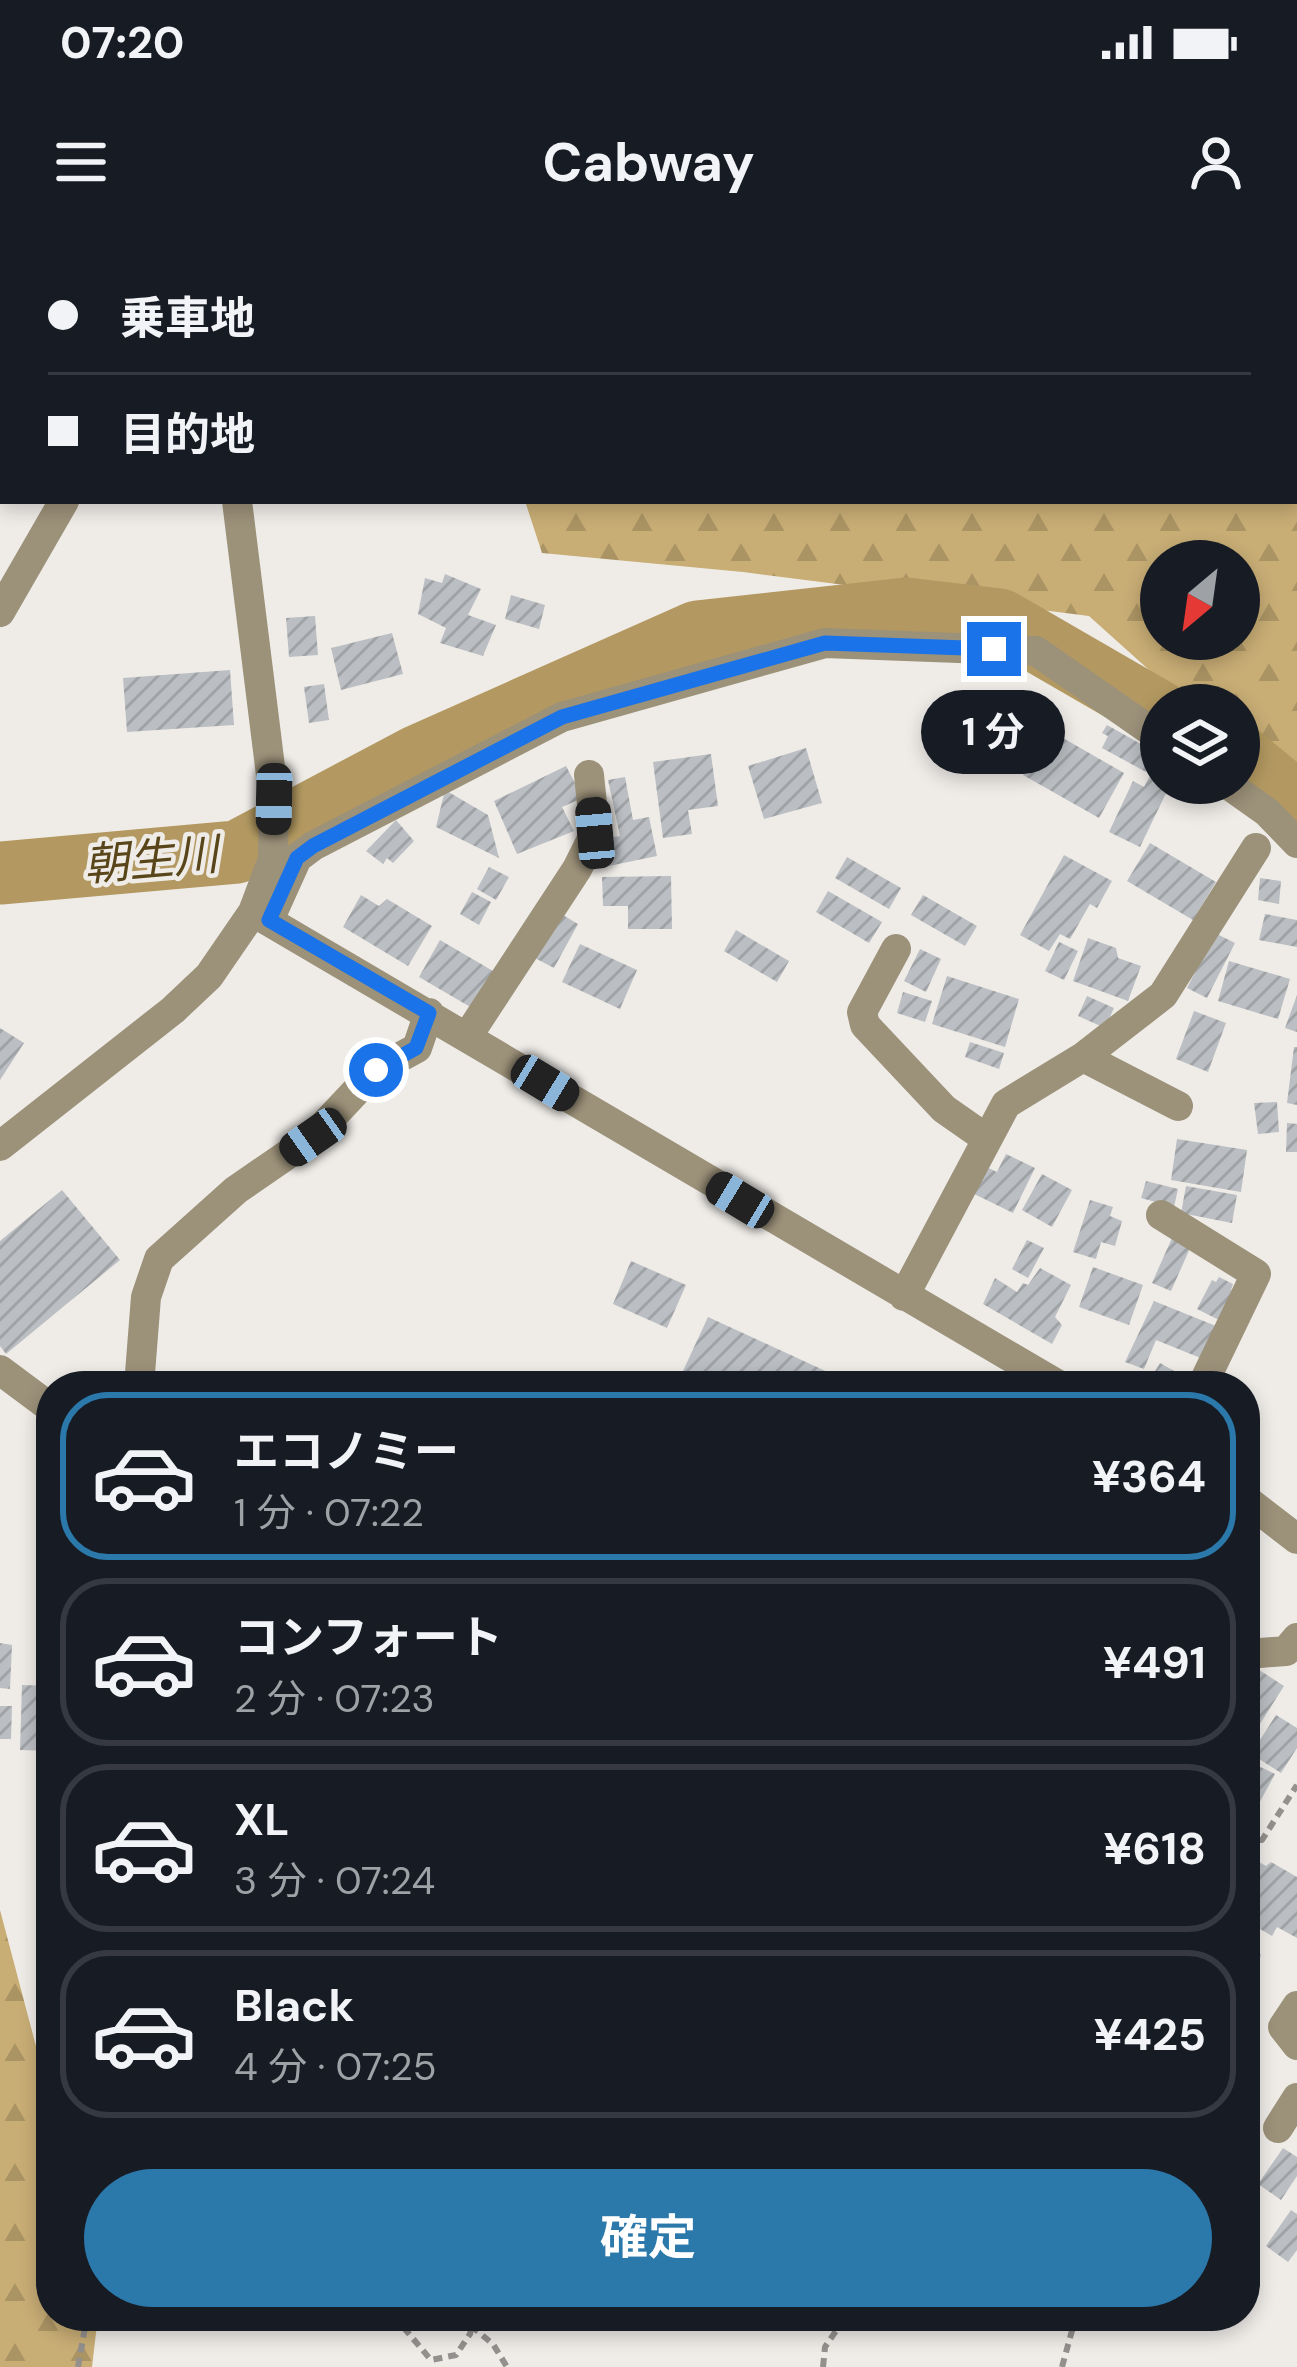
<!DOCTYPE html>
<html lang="ja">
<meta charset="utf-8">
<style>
body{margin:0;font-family:"DM Sans","Noto Sans JP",sans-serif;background:#20242c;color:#f1f3f6;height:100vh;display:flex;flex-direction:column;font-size:45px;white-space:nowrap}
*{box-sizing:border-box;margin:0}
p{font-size:39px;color:#9ea1a6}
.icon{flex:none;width:66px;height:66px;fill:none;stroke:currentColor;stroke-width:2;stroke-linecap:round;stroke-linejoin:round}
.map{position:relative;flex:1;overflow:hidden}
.drawer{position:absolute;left:36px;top:1131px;width:1224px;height:960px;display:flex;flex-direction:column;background:#171b24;border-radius:48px;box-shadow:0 6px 18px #0003}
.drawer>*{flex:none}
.hud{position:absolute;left:0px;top:0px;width:1299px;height:264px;box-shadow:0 6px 18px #0003;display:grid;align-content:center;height:264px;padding:0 48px;background:#171b24}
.needle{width:78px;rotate:209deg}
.buttons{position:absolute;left:1140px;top:300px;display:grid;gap:24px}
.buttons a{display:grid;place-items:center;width:120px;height:120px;border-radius:50%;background:#171b24;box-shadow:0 6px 18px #0003;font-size:60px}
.end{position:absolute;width:54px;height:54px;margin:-27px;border:15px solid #1a73e8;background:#fff;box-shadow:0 0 0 6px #fff}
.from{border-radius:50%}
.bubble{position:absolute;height:84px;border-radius:42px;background:#171b24;box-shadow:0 6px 18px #0003;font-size:39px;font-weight:700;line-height:84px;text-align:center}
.car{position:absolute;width:36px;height:72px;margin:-36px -18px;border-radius:15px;box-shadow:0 0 9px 3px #0007;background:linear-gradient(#222 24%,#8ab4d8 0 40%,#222 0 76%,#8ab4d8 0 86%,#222 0)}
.hud b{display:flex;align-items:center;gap:42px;height:114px;font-size:45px}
.hud b+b{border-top:3px solid #363941}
.hud i{width:30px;height:30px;background:#f1f3f6}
ul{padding:21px 0 0;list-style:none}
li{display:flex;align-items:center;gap:36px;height:168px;margin:0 24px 18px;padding:0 24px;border:6px solid #363941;border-radius:48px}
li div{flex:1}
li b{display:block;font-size:45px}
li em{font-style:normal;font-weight:700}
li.on{border-color:#2b79ab}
li>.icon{width:108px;height:108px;stroke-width:1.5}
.action{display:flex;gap:24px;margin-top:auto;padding:24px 48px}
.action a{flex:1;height:138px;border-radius:72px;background:#2b79ab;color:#fff;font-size:48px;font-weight:700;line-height:138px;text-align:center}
.status{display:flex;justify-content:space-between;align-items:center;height:84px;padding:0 60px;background:#171b24;direction:ltr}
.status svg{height:33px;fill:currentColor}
header{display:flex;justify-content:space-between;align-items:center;height:156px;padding:0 48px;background:#171b24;font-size:54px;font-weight:700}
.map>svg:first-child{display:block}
</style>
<div class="status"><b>07:20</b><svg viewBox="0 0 49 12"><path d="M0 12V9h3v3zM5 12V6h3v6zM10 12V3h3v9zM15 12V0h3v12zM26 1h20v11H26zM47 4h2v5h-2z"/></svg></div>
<header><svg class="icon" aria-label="menu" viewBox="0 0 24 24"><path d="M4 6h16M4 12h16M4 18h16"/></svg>Cabway<svg class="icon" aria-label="person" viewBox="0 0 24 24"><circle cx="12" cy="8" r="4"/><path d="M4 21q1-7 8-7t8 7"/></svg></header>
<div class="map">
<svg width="1297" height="2127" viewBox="0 0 1297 2127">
<defs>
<pattern id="forest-firs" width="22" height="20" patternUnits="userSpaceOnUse" patternTransform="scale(3)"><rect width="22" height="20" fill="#c8ad75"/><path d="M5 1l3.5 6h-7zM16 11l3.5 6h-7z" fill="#ab9464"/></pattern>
<pattern id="building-hatch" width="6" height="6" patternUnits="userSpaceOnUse" patternTransform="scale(3)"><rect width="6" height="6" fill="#bbbfc3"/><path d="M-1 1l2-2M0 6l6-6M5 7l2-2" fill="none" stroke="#a0a3a6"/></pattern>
</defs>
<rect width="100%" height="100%" fill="#efece8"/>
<path fill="url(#forest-firs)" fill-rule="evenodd" d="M439,0H1297V563L1239,511V465H1188L1089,376L743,332L542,313L525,261H1296V3ZM1161,321H1239V399H1161Z
M0,1670L51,1863V2076H98L92,2127H0Z"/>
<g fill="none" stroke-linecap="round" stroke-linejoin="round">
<path stroke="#b39961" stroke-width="63" d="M1239,515L1297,563
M0,633L237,612L416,517L697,392L906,369L1000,380L1161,473"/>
</g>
<path fill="url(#building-hatch)" d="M445,334L481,349L468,375L496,385L483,416L440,403L446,388L418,374L425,338L442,343Z
M511,355L545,365L539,389L505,379Z
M315,376L318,415L289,417L286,378Z
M392,393L403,434L341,450L331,408Z
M230,430L234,485L127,492L123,438Z
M324,444L329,480L309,483L304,447Z
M1107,485L1157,513L1146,532L1102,508L1108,496L1102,493Z
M1049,490L1124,533L1099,578L1023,535Z
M806,508L822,563L764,579L748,526Z
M711,514L718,566L688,570L692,594L663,598L653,522Z
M566,526L583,558L562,567L574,591L517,614L494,561Z
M625,537L633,580L649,577L657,616L604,627L599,600L620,596L608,540Z
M1149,537L1169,547L1140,607L1109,592L1133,541L1144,547Z
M445,550L488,575L499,618L436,587Z
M396,580L414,601L393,623L387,618L383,624L366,611Z
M1150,603L1216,642L1193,680L1127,641Z
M1064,615L1112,641L1097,668L1090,664L1070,699L1060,694L1049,711L1020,695Z
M847,617L901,648L889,669L835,638Z
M489,627L509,637L496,660L477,649Z
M671,636L672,689H628V666H603L602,637Z
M1260,638L1281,641L1279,664L1258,660Z
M828,651L882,682L869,703L816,672Z
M472,652L491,662L479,685L460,674Z
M361,655L379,666L387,659L432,686L408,726L343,687Z
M923,655L977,686L965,706L911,675Z
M558,672L578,684L554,728L533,717Z
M1265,674L1297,680V707L1259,700Z
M736,690L789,721L777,742L724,711Z
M1215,693L1235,703L1207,758L1187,748Z
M1088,698L1116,708L1118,718L1141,726L1128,761L1073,741Z
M440,700L493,731L472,768L419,737Z
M1059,702L1078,711L1064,740L1045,731Z
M580,704L637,730L620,769L562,742Z
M920,709L941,719L926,752L904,741Z
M1229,721L1290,739L1278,779L1218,761Z
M947,736L1019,759L1005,807L932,784Z
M903,752L932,761L925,782L897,773Z
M1297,755V792L1285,788Z
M1087,756L1114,768L1105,788L1078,776Z
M1194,771L1226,783L1208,832L1176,819Z
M0,788L24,803L0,840Z
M970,802L1004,813L999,829L965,817Z
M1294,807H1297V865L1287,863Z
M1277,862L1279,892L1258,894L1254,863Z
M1287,883L1297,884V912H1286Z
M1177,899L1247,910L1241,952L1171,940Z
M1006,914L1035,928L1013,973L968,951L982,925L997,932Z
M1042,934L1072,950L1052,987L1022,970Z
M1146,941L1178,949L1174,967L1141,958Z
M1186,946L1237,955L1232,983L1181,973Z
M62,950L120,1020L6,1114L0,1106V1001Z
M1090,960L1113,967L1110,976L1122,981L1115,1006L1101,1002L1096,1019L1073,1012Z
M1172,998L1191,1006L1171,1051L1152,1043Z
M1027,1000L1044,1008L1028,1038L1012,1029Z
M631,1021L686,1045L667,1088L613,1064Z
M1093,1027L1143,1045L1129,1085L1079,1067Z
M1040,1028L1071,1045L1055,1077L1062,1085L1052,1104L983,1064L995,1038L1017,1052L1023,1043L1028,1045Z
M1219,1037L1233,1044L1231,1050L1234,1052L1219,1080L1197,1069L1212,1040L1216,1042Z
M1154,1061L1216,1086L1203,1119L1156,1100L1144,1129L1125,1122Z
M708,1077L858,1146H676Z
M1160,1123L1192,1141L1189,1146H1146Z
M0,1403L12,1405L10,1449L0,1448Z
M1245,1421L1284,1446L1258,1487L1245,1479Z
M22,1445L51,1446V1511L20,1510Z
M0,1466H12L11,1499H0Z
M1276,1475L1297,1488V1508L1281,1533L1251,1514Z
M1254,1524L1275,1534L1249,1582L1245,1580V1540Z
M1245,1614L1266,1626L1271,1622L1297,1637V1698L1277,1687L1272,1696L1245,1680Z
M1245,1710L1261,1714L1254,1743L1245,1740Z
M1283,1908L1297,1917V1936L1281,1960L1258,1944Z
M1291,1970L1297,1974V2010L1288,2022L1266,2006Z"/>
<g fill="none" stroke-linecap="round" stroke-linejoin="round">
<path stroke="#93908e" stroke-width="6" stroke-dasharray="9 6" stroke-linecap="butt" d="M1245,1599L1262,1600L1297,1545
M43,1872L51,1894
M394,2076L431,2120L456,2115L470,2094L474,2076
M471,2086L493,2104L507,2127
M78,2127L87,2076
M823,2127L825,2107L840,2085L946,2076
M1062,2127L1076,2076"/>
<path stroke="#9c9179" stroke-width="30" d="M140,0L143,3
M0,372L64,261
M1226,543L1267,572L1297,603
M253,672L1060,1146
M269,680L297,618L313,606L562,477L825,403L1036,411L1161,498
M896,709L862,772L865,785L944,869L987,899
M467,797L577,629L595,593L589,535
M1083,817L1163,755L1256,608
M0,906L173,770L209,736L253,672L273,619L274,559L237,261
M1161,975L1256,1034L1202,1146
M904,1056L1006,864L1083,817L1178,866
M0,1130L51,1168
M139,1146L146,1057L159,1019L236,950L313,897L376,830L417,808L429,773
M1245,1259L1297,1299
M1260,1413L1286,1411L1297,1398
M1297,1766L1283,1787L1297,1805
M1278,1888L1297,1858"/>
</g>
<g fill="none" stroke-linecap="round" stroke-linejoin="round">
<path stroke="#1a73e8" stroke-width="15" d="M376,830L416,808L429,773L269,680L297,618L313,606L562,477L825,403L994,409"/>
</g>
<g text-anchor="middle" stroke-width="9" stroke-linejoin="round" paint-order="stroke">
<g font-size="45" font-style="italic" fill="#584519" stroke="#efece8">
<text transform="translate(151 619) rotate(-5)" y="16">朝生川</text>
</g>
</g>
</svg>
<div class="buttons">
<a><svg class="needle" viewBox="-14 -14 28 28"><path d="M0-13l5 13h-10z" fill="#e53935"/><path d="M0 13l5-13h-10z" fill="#9ea1a6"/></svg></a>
<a><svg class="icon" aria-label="layers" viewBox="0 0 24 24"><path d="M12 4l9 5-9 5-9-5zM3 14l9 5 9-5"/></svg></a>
</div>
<i class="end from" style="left:376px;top:830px"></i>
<i class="end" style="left:994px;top:409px"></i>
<div class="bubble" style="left:921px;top:450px;width:144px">1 分</div>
<i class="car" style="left:274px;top:559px;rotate:181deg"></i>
<i class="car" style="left:595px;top:593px;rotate:355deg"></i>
<i class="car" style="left:545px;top:843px;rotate:121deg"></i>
<i class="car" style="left:313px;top:897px;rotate:235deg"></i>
<i class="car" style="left:740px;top:960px;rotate:301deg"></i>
<div class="hud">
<b><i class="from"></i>乗車地</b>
<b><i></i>目的地</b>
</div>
<section class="drawer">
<ul>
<li class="on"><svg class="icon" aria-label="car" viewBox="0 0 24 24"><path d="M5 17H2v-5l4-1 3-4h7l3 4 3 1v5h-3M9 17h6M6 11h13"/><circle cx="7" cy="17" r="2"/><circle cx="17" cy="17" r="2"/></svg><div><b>エコノミー</b><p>1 分 · 07:22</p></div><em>¥364</em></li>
<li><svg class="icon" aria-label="car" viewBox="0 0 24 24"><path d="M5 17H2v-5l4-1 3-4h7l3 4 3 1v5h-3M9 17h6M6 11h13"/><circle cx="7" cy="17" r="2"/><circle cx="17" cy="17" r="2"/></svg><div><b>コンフォート</b><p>2 分 · 07:23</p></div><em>¥491</em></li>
<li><svg class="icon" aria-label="car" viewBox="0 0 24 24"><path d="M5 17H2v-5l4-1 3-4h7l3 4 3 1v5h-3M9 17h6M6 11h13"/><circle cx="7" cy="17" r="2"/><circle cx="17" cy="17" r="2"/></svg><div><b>XL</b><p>3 分 · 07:24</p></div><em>¥618</em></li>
<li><svg class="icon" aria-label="car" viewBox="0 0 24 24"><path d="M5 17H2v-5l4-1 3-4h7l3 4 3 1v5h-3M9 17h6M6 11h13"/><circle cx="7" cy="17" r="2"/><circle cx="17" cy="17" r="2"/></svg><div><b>Black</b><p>4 分 · 07:25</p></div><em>¥425</em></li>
</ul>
<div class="action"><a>確定</a></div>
</section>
</div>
